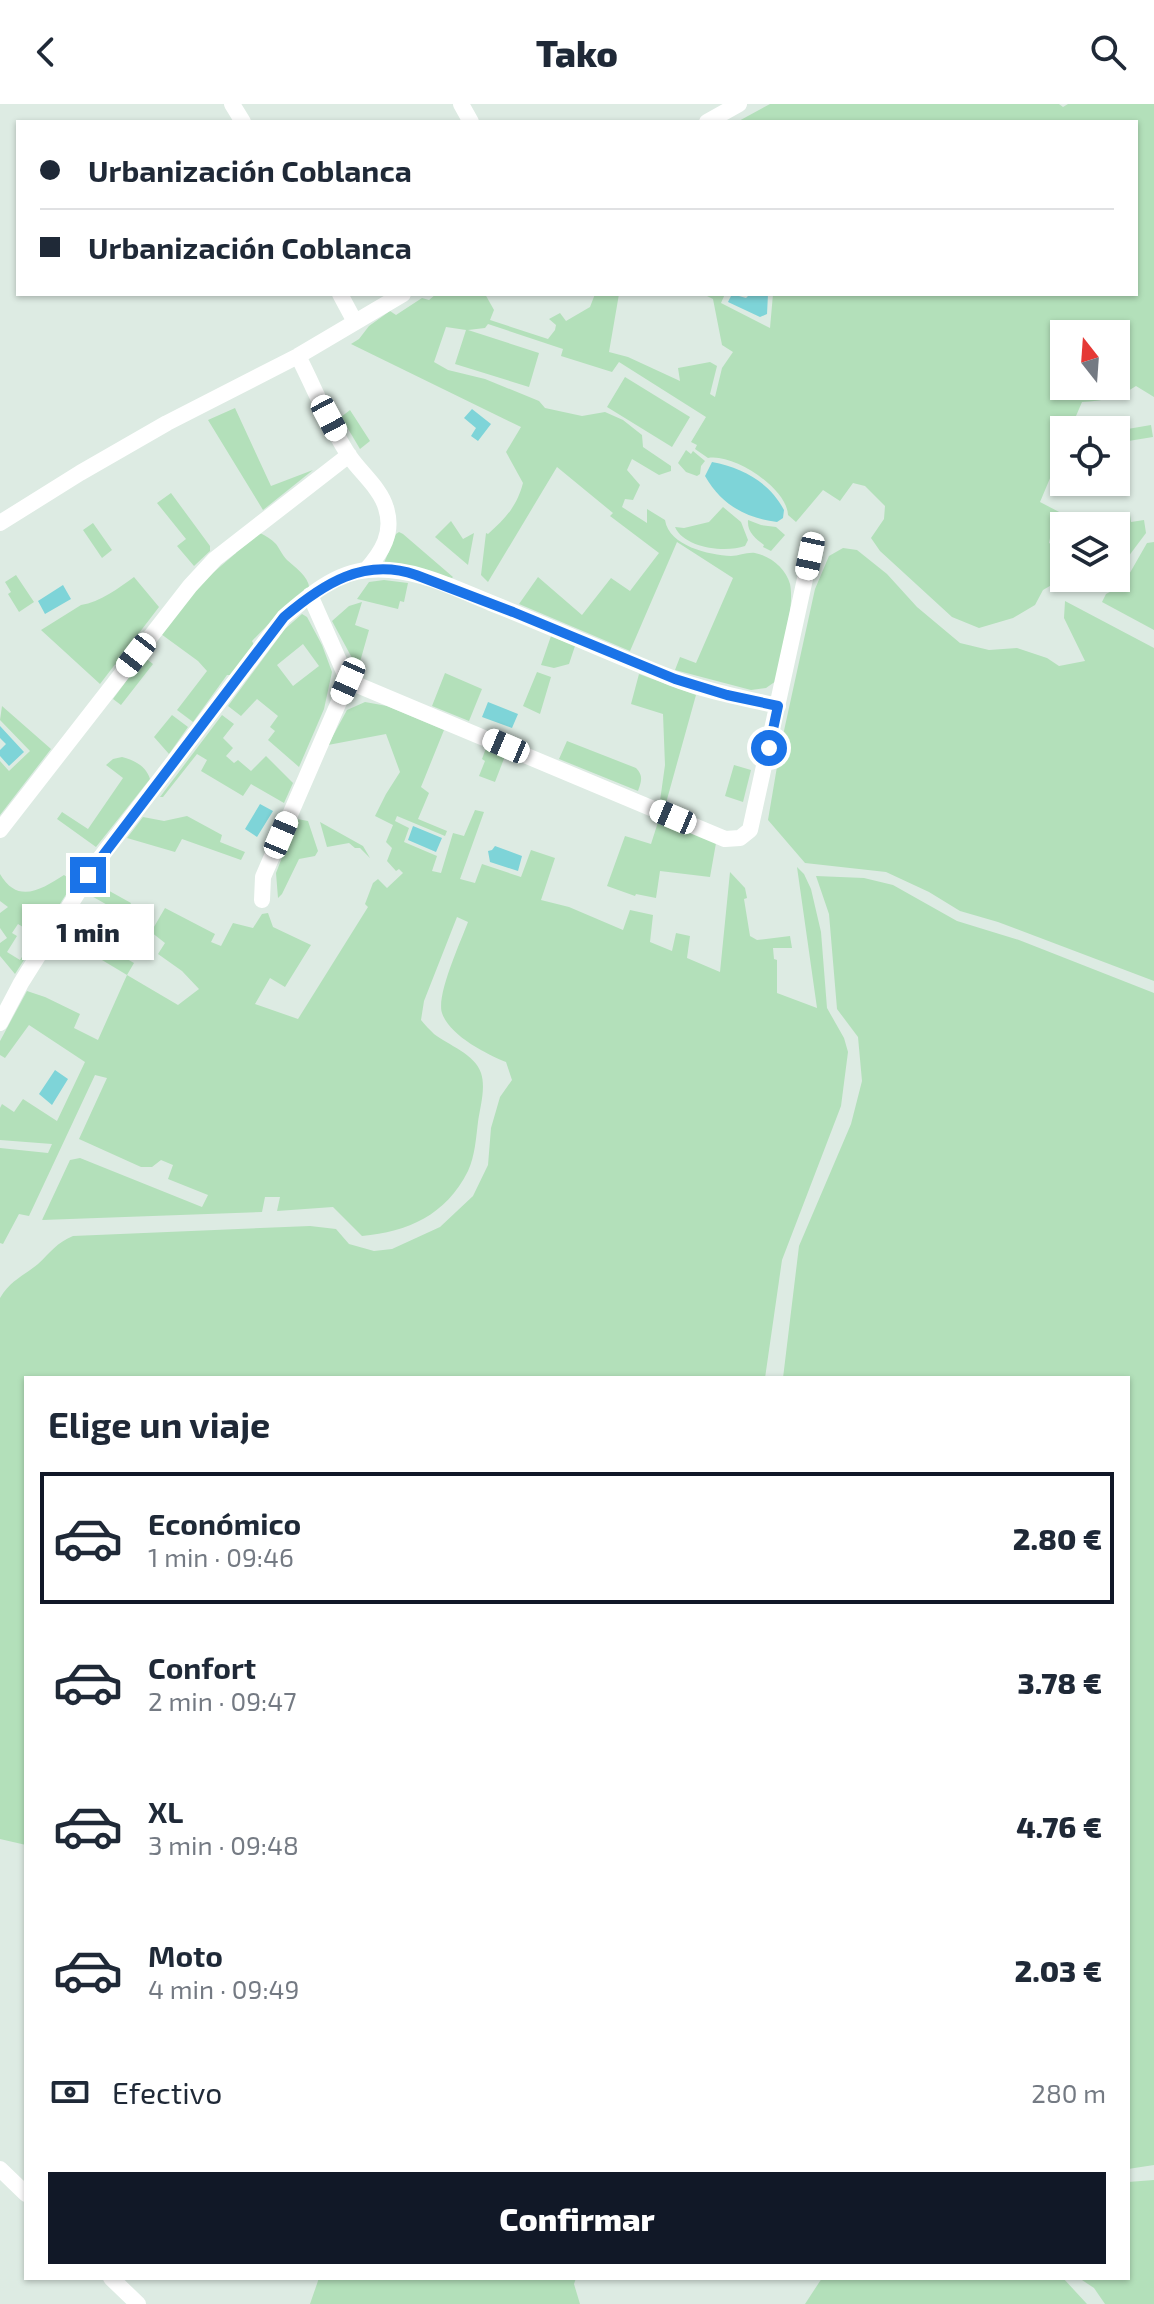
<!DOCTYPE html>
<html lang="es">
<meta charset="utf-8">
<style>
body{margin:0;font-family:"Exo 2",sans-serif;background:#f6f6f7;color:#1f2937;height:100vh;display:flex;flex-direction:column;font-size:30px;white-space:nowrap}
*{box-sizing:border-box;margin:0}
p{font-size:26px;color:#747a83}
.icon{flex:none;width:44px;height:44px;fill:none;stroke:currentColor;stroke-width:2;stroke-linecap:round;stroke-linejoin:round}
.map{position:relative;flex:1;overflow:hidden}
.drawer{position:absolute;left:24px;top:1272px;width:1106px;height:904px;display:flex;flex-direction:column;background:#fff;border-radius:0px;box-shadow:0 2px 6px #0004}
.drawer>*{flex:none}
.banner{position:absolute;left:16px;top:16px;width:1122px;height:176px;border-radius:0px;box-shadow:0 2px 6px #0004;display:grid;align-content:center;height:176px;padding:0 24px;background:#fff}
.needle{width:52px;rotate:343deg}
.buttons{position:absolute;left:1050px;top:216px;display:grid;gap:16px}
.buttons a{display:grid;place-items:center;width:80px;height:80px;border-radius:0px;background:#fff;box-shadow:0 2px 6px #0004;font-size:40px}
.end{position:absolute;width:36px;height:36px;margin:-18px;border:10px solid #1a73e8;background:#fff;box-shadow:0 0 0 4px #fff}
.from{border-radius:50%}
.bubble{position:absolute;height:56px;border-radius:0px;background:#fff;box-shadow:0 2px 6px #0004;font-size:26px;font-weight:800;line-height:56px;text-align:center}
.car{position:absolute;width:24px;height:48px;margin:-24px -12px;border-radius:10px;box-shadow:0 0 6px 2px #0007;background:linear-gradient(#fff 24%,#345 0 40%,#fff 0 76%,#345 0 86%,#fff 0)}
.banner b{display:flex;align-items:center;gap:28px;height:76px;font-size:30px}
.banner b+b{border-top:2px solid #e0e1e3}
.banner i{width:20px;height:20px;background:#1f2937}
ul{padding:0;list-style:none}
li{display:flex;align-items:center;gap:24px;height:132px;margin:0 16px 12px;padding:0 8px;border:4px solid transparent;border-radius:0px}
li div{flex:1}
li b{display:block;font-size:30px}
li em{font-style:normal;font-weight:800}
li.current{border-color:#111827}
li>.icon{width:72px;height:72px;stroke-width:1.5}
h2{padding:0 24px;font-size:36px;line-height:96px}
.pay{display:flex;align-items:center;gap:20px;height:88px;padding:0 24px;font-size:30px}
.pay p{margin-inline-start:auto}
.cta{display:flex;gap:16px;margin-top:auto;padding:16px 24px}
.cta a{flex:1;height:92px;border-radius:0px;background:#111827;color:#fff;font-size:32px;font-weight:800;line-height:92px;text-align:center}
header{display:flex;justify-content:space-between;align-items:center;height:104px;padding:0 24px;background:#fff;font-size:36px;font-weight:800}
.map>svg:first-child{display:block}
</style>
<header><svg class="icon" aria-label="back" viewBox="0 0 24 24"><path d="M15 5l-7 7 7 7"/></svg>Tako<svg class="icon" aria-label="search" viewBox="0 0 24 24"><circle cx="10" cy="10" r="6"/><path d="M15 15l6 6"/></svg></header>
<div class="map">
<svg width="1154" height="2200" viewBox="0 0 1154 2200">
<rect width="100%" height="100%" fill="#ddebe3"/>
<path fill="#b3e0ba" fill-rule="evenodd" d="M770,0H1059L1063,3L1068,0H1154V293L1136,282C1119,294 1102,297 1082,298L1070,326H1064V341L1040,398L1063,410L1065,422L1060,433L1050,434L1049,439L1064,446L1063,469L1055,479L1043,486L1035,501L1013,514L979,524L952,513L880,447L871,434L884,415L885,402L865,382L853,379L840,397L823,386L796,418L788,411C787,384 733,349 708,354L695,345L697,341L691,338L706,313L619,258L612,268L561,252L563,245L488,220L485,224L468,226L539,249L529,283L455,260L466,226L446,223L434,258L448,266L485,275L539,297L545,304L582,312L605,308L623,316L642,331L643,343L671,362V367L659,371L632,355L627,366L640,381L633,396L625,395L622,403L647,419V405L665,416C669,442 709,451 731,452C739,452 747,448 755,449C771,452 786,465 790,480C795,504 781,552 776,577L766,584L751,586L675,566L680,553L696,559L733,474L677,438L630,547L519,500L538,473L582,511L611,474L630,487L659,449L610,412L613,409L557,363L488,478L481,471L486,429L488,430C506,414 517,402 523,379L506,348L521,323L351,240L359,235L369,222L390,207L396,211L422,194L429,196L436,190H485L494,206L490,216L548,235L555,226L556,221L549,215L560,209L566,217L590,203L595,190H619L609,248L628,253L680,277L678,264L710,258L717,262L710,290L715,293L722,264L733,248L722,241L713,195L703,190H725L721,199L770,224L773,190H1136V18H737ZM1064,230H1116V282H1064Z
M625,273L690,313L672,343L607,303Z
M235,304L271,382L313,366L263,406L208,316Z
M350,306L370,337L360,345L341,313Z
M1151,321L1153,333L1116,339V327Z
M686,346L691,350L693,347L705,357L701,362L700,370L697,372L686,368L678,359Z
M171,389L210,442V447L194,462L177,442L186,435L157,399Z
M723,403L741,418L748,436L745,442C725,449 684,444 675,423L684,424L709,418Z
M1130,411L1131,418L1144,416L1146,429L1116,469V422H1103L1104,413Z
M748,416L761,421L776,423L785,431L771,447L763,443L764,441C755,434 747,428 748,416Z
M451,417L463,435L474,429L468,461L435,433Z
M93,419L112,446L102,454L83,426Z
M399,428L403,430L453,473L452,474L384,459L396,430Z
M260,429C266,432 271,435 276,440C280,445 282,451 287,456C306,472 314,478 308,504L299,509L283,505L252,537L254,541L232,571H227L193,618L177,606L207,567L198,557L161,530L200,480L236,449L237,443Z
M1154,438V526L1102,498L1106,490L1123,481L1147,439Z
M843,444L857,446L887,470L917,503L960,539L989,546L1017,544L1047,554L1059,562L1085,557L1064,514L1065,497L1154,544V877L998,818L960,807L929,788L886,768L805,759L768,716L780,645L815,485L829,452Z
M16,471L34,498L19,508L8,490L11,488L5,478Z
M134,473L159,503L100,580L41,526L81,501C100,498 119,484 134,473Z
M384,476L408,479L404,498L400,497L398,505L357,495L369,478Z
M362,498L355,521L369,526L358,565L332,517L349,502Z
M302,510L307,513L322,541L332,568L324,605L299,663L268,636L275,627L270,623L278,612L257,595L241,612L228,602L285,525ZM303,540L319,562L293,582L277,561Z
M551,532L575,542L569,560L554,564L541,561Z
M144,553L153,560L121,601L113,595Z
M537,568L551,573L540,610L523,602Z
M445,569L482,585L469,617L432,602Z
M639,570L696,591L666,699L660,697L665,661L663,610L631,600Z
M365,598L387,602L444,626L421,683L429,689L418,715L447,727L445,732L397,712L395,717L409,724L404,738L437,752L432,767L441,769L453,729L464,732L475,706L484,708L460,775L475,779L482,760L521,773L531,746L555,754L541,796L569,803L623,826L630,806L653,811L650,838L672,847L676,829L690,832L687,854L720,868L730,768L745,784L747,794L744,795L750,832L757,836L790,832L792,844H773L774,855L777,856V889L817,904L797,763L804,770L811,785L821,828L827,904L844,934L848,948L841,1002L782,1156L765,1274H26V1741L0,1735V1194C11,1176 22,1173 38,1160C51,1148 56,1139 73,1132L310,1122L336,1125L349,1140L374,1147L392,1145L440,1123L473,1092L488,1061L491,1024L500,993L512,976L506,958C486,950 449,931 442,909C436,891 461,837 468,818L457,813L424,897L421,916C425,921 430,926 434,930C448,941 475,950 481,969C486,984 480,1003 478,1018C476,1034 475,1052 468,1067C446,1111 408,1128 362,1132L333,1103L277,1107L280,1093H265L262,1108L42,1116L70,1056L80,1054L202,1103L208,1091L168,1075L173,1061L161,1056L152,1063H141L79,1035L107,974L95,971L29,1112L19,1110L3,1140L0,1139V1044L48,1049L52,1040L0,1036V1004L2,1000L14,1008L23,995L57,1017L85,958L29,921L5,954L0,951V937L27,887L45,893L80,910L74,924L98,936L127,871L62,832L77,808L84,813V817L78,827L134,859L127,871L178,901L199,885L182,867L158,850L165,839L151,828L165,804L215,830L211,838L221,842L233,819L253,824L262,810L268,809L273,823L311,841L285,883L270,874L255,900L298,915L368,803L365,800L373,779L378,775L387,784L403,769L399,765L396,767L387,757L392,744L386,738L393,721L375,712L386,690L400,668L386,630L328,641L347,606Z
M2,602L51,645L0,711V657L9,667L30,647L0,616Z
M172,611L188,623L169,650L154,633Z
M222,611L234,620L223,634L233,644L226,652L234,659L238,656L251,667L266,652L293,679L284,699L251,680L243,692L201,667L207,656L197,650L163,693H160Z
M567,637L636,664C644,672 641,678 638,687L559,655Z
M486,644L505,652L495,678L479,672L485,657L482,655Z
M122,653C134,656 146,662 150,675L96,743L57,715L62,708L88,725L123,674L106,661L113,655Z
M734,661L751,666L743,698L725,692Z
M187,712L222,731L220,738L245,748L241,756L182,735L175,748L127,734L143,713L164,717Z
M297,715L308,717L318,747L315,752L299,755L282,790L278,794L276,769Z
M659,715L716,739L710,773L660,767L656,794L636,790L635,792L607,782L625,732L651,740Z
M320,718L363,742L370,754L360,744H355L349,739L327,743Z
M0,770C18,801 42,785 64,771L74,778L15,870L0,852V839L7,834L0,824V809L8,803L0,797ZM18,820L36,831L20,856L7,848L17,832L12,829Z
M816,772L864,774L893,781L957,817L1019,836L1154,889V2061L1128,2065V1274H783L799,1142L851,1020L862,977L858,933L837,905L829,810Z
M95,779L131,799L125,811L88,790Z
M1154,2076V2200H1105L1094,2184L1079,2174H1128V2078Z
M319,2174H576L574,2180L580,2200H310Z
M822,2174H1063L1087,2200H805Z"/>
<path fill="#7ed4d8" d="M732,190L746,194L750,190H768L767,210L760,213L728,198Z
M472,305L491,320L478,337L471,332L476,324L464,314Z
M712,358C743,364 769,378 784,406L783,414L777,418C745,414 721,400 705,372Z
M63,481L71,495L45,510L38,497Z
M488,598L518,610L512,624L482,613Z
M0,622L24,648L9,662L0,652V646L6,640L0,634Z
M260,700L273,707L257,733L245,725Z
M413,722L442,734L436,748L408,736Z
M495,742L522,752L518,767L490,758L488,747L492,746Z
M55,966L68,975L52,1001L39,990Z"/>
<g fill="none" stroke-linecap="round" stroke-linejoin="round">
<path stroke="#fff" stroke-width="16" d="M232,0L243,18
M461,0L471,18
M707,18L739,0
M340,190L355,218
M298,252C315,285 329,322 350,353C361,369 381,385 386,404C394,429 382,448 366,466
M0,419L80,369L167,319L298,252L403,190
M348,577L725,735L740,734L750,726L810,452
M0,726L190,482L215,455L349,351
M262,796L263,773L348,577L310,491
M0,919L21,879L97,758L284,513C307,493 336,468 368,466C411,462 452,483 491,499C552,523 611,550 672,574C706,587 743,594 778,602
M0,2065L26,2090
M111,2174L138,2200"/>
</g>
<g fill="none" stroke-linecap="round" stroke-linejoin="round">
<path stroke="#1a73e8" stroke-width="10" d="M88,771L284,513C323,480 364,453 416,471L513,508L675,575L727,591L778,602L769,644"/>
</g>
</svg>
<div class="buttons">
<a><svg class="needle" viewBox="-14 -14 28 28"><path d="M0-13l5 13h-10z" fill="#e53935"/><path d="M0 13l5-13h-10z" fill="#747a83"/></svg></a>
<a><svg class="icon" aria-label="locate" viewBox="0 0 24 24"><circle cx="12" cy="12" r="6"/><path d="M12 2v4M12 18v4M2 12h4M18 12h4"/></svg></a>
<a><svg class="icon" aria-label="layers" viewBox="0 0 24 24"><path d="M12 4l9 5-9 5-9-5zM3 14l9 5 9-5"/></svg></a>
</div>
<i class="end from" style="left:769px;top:644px"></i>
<i class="end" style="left:88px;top:771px"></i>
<div class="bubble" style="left:22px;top:800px;width:132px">1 min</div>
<i class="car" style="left:329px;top:314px;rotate:152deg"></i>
<i class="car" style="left:810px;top:452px;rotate:192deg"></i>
<i class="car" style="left:136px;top:551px;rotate:218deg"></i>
<i class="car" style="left:348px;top:577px;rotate:204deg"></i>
<i class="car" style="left:506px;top:642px;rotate:293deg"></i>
<i class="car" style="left:673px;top:713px;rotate:293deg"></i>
<i class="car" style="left:281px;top:731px;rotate:23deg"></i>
<div class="banner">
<b><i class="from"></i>Urbanización Coblanca</b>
<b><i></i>Urbanización Coblanca</b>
</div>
<section class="drawer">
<h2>Elige un viaje</h2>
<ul>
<li class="current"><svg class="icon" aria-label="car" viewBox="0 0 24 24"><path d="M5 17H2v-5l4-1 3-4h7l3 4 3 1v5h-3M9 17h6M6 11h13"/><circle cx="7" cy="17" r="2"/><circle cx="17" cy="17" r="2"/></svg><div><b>Económico</b><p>1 min · 09:46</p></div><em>2.80 €</em></li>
<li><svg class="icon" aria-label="car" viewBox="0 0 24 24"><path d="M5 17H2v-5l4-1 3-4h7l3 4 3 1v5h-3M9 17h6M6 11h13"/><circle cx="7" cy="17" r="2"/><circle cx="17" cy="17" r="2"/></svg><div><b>Confort</b><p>2 min · 09:47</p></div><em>3.78 €</em></li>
<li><svg class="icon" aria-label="car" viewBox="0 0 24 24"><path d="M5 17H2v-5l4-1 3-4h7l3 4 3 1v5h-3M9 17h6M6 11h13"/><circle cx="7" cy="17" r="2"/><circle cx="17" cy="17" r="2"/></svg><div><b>XL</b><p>3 min · 09:48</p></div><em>4.76 €</em></li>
<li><svg class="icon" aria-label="car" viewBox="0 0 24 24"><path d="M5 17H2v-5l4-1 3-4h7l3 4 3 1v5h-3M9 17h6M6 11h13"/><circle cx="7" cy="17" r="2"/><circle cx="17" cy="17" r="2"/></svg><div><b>Moto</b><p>4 min · 09:49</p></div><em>2.03 €</em></li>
</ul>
<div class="pay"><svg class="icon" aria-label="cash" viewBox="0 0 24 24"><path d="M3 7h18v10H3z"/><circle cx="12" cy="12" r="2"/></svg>Efectivo<p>280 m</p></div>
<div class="cta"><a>Confirmar</a></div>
</section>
</div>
